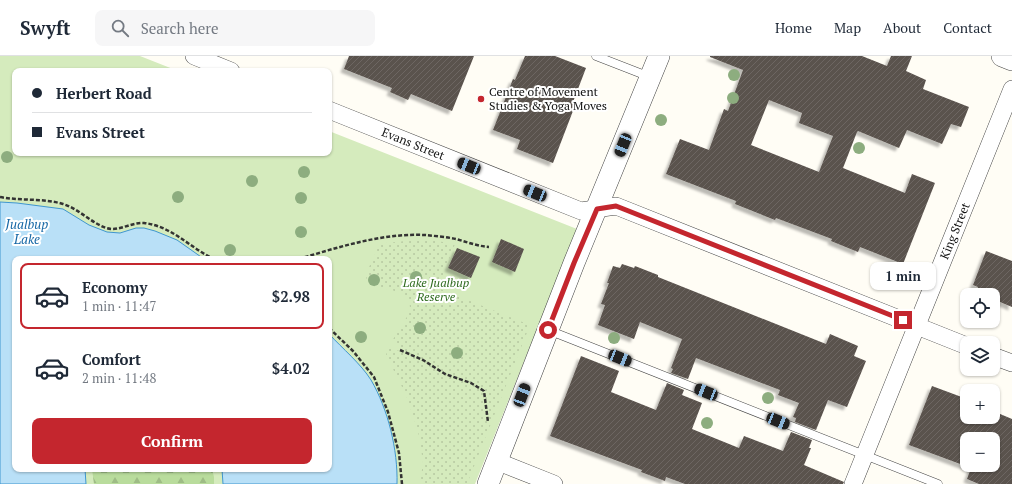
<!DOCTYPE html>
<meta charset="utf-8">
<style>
body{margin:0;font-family:"PT Serif",serif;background:#f6f6f7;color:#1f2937;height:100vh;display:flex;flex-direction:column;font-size:15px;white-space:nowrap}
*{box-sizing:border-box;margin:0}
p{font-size:13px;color:#747a83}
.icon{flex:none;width:22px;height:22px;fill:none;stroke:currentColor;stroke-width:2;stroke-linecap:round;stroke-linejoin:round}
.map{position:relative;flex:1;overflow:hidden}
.sheet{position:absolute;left:12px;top:200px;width:320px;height:216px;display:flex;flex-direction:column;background:#fff;border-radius:8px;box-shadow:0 1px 3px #0004}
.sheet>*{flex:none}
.guide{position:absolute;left:12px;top:12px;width:320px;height:88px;border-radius:8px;box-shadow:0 1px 3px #0004;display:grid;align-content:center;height:88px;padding:0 20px;background:#fff}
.controls{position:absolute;left:960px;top:232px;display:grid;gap:8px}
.controls a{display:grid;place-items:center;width:40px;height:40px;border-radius:8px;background:#fff;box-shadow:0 1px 3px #0004;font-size:20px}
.end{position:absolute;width:18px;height:18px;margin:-9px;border:5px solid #c4262e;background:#fff;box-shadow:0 0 0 2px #fff}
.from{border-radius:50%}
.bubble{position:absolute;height:28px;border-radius:8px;background:#fff;box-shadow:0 1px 3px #0004;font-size:13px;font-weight:700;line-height:28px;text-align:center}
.car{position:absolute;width:12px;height:24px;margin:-12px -6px;border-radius:5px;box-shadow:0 0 3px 1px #0007;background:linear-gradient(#222 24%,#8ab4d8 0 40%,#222 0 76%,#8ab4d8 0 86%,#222 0)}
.guide b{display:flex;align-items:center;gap:14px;height:38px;font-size:15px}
.guide b+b{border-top:1px solid #e0e1e3}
.guide i{width:10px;height:10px;background:#1f2937}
ul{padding:7px 0 0;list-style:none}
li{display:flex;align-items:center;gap:12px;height:66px;margin:0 8px 6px;padding:0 12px;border:2px solid transparent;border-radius:8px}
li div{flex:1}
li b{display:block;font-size:15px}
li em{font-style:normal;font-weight:700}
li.selected{border-color:#c4262e}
li>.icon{width:36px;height:36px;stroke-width:1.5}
.cta{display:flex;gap:8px;margin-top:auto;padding:8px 20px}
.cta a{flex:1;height:46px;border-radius:8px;background:#c4262e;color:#fff;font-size:16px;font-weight:700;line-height:46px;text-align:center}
header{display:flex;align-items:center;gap:24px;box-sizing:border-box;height:56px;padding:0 20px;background:#fff;border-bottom:1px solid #e0e1e3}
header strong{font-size:19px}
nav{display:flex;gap:22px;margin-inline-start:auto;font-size:14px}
.search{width:280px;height:36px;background:#f6f6f7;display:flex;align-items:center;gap:10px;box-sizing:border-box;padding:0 14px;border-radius:8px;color:#747a83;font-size:15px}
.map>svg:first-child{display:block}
</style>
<header>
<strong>Swyft</strong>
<div class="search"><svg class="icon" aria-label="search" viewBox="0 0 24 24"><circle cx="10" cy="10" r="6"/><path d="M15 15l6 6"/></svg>Search here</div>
<nav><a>Home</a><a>Map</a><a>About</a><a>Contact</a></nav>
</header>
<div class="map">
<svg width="1012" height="428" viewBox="0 0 1012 428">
<defs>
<pattern id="forest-firs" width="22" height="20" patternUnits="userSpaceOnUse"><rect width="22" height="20" fill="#b9dc9c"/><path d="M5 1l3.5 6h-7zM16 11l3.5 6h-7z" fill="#9ebc85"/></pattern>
<pattern id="garden-dots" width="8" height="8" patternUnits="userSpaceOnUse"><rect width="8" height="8" fill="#d5ebbd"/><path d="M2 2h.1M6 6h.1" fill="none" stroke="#b6c8a1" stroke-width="1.8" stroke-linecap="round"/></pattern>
<pattern id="building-hatch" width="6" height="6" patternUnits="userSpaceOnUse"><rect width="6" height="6" fill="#5a524d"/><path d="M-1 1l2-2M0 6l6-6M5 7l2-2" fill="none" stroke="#6d6662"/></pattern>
<filter id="shadow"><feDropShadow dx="-3.5" dy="3.5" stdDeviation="1" flood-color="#0004"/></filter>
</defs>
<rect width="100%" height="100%" fill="#fffdf5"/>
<path fill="#d5ebbd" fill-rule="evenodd" d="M0,0H140L178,15H15V97H329V75L577,173L475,428H0ZM15,203H329V413H15Z"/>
<path fill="url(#forest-firs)" d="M92,413H212L214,421V428H94Z"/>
<path fill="url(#garden-dots)" d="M425,183L455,188L438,232L530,269L467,428H420L423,406L418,375L406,339L386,299L388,292L400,295L401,291L392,285L408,259L410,252L409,242C395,232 383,234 368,228C363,215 370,212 374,201C376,197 376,192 376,188Z"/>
<path fill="#b9e0f7" stroke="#3f96cf" d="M0,146L17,147L63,153L89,169L107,176L120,177L136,172H144L155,175L177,184L204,203H15V413H85L86,428H0Z
M329,278C342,292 361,308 371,324C388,353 398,394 397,428H223L222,413H329Z"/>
<path fill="url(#building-hatch)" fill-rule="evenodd" filter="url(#shadow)" d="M349,0H474L452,55L411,38L408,44L390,36L392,32L344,13Z
M525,0H555L586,12L573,46L576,47L553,107L517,93L520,84L493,74L513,23L515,24Z
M710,0H862L887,10L891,0H912L906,15L926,24L923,33L969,51L961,71L951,68L942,88L907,74L899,92L858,75L857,76L843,112L905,137L912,118L935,127L903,208L860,191L858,196L831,185L832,183L776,162L775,164L735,148L736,145L666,118L680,83L709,94L724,53L728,55L743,14L710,1ZM769,44L802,57L799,67L833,80L819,116L751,89Z
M501,183L524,193L515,216L492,206Z
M457,192L480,201L471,222L448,212Z
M986,195L1012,205V251L993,243V239H981L976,237L978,231L973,229Z
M622,208L634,212L635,210L658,219V221L826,288L830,278L858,290L854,300L866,305L847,351L828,344L816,374L795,366L796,362L793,361L799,347L778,339L780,334L696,302L688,323L671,317L673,313L671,312L682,283L640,266L634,283L598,269L605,249L601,248L609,227H607L613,210L620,212Z
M581,300L619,315L611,336L656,354L667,327L684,334L682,339L702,347L692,373L739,392L744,380L783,395L791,376L812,384L809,392H811L804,409L844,426L843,428H685L666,421L665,425L641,416L642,414L550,380Z
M932,330L967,343V361H993V355L1012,363V428H979L967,423L971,412L909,389ZM967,383H993V409H967Z"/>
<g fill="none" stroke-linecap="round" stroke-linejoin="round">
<g stroke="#444" stroke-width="9">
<path id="service" d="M596,0L650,21
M548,274L938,428"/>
</g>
<g stroke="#444" stroke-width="18">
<path id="minor" d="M194,0L231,15
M329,54L581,155L616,150L967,290
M993,300L1012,307
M496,405L554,428
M853,428L1012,33"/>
</g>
<g stroke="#444" stroke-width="22">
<path id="tertiary" d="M1002,0L1012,4
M488,428L574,207L659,0"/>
</g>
<path stroke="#333" stroke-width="2.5" stroke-dasharray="4 2" stroke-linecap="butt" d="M0,141C21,145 43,142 63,148C79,153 90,166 106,172C119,176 131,166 144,167C172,170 190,192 214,203
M299,203C339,191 382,177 425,179C435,180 447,181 456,183C467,186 477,190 489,191
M329,272L353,295L374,321L388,356L399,397L402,428
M400,294L423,304L445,318L471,327L484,335L488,366"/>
<use href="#service" stroke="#fff" stroke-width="8"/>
<use href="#minor" stroke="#fff" stroke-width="17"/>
<use href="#tertiary" stroke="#fff" stroke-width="21"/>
</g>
<g fill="#8dad7f">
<circle cx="734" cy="19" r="6"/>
<circle cx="733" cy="42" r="6"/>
<circle cx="661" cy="64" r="6"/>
<circle cx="859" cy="92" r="6"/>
<circle cx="7" cy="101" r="6"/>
<circle cx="304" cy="116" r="6"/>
<circle cx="252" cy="125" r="6"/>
<circle cx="178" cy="141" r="6"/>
<circle cx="301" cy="142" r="6"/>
<circle cx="301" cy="176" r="6"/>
<circle cx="230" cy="194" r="6"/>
<circle cx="416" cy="221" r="6"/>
<circle cx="374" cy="224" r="6"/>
<circle cx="420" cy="272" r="6"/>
<circle cx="361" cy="281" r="6"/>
<circle cx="614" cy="282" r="6"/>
<circle cx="457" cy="297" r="6"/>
<circle cx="768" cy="342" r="6"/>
<circle cx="707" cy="367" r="6"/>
</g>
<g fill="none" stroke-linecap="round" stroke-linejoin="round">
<path stroke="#c4262e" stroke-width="5" d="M548,274L574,207L597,153L616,150L903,264"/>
</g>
<circle fill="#c4262e" stroke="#fff" stroke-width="1.5" cx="481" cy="43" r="4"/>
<g text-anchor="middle" stroke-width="4" stroke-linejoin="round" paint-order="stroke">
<g font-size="12" fill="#111" stroke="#fff" text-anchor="start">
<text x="489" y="40">Centre of Movement<tspan x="489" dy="14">Studies &amp; Yoga Moves</tspan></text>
</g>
<g font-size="12" fill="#111" stroke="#fff">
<text transform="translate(413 88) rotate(22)" y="4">Evans Street</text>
<text transform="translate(955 175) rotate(-68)" y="4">King Street</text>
</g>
<g font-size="12" font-style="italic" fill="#2f6b1f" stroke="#fff">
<text x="436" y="231">Lake Jualbup<tspan x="436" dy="14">Reserve</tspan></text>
</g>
<g font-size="13" font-style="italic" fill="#1768a6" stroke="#fff">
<text x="27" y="173">Jualbup<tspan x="27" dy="15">Lake</tspan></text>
</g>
</g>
</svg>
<div class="controls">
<a><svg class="icon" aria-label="locate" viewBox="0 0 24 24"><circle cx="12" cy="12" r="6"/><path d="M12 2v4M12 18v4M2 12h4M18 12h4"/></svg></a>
<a><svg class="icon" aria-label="layers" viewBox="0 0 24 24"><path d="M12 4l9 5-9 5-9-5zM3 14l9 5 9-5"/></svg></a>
<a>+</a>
<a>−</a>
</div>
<i class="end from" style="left:548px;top:274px"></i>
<i class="end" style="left:903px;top:264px"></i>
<div class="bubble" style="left:870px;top:206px;width:66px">1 min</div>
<i class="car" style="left:623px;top:89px;rotate:202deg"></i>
<i class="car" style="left:469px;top:110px;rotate:292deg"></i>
<i class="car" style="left:535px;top:137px;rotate:292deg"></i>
<i class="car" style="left:620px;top:302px;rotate:112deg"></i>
<i class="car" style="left:706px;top:336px;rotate:292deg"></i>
<i class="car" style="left:522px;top:339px;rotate:21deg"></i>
<i class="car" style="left:778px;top:365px;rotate:112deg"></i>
<div class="guide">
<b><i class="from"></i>Herbert Road</b>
<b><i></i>Evans Street</b>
</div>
<section class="sheet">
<ul>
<li class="selected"><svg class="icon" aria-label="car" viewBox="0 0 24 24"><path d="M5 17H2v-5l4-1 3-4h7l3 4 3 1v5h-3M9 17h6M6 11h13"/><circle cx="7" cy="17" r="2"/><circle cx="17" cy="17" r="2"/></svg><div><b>Economy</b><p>1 min · 11:47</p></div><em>$2.98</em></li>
<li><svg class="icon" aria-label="car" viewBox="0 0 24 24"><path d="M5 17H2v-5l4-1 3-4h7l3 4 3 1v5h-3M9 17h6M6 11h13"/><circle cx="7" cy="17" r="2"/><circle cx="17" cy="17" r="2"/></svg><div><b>Comfort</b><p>2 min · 11:48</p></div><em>$4.02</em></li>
</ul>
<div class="cta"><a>Confirm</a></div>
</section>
</div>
